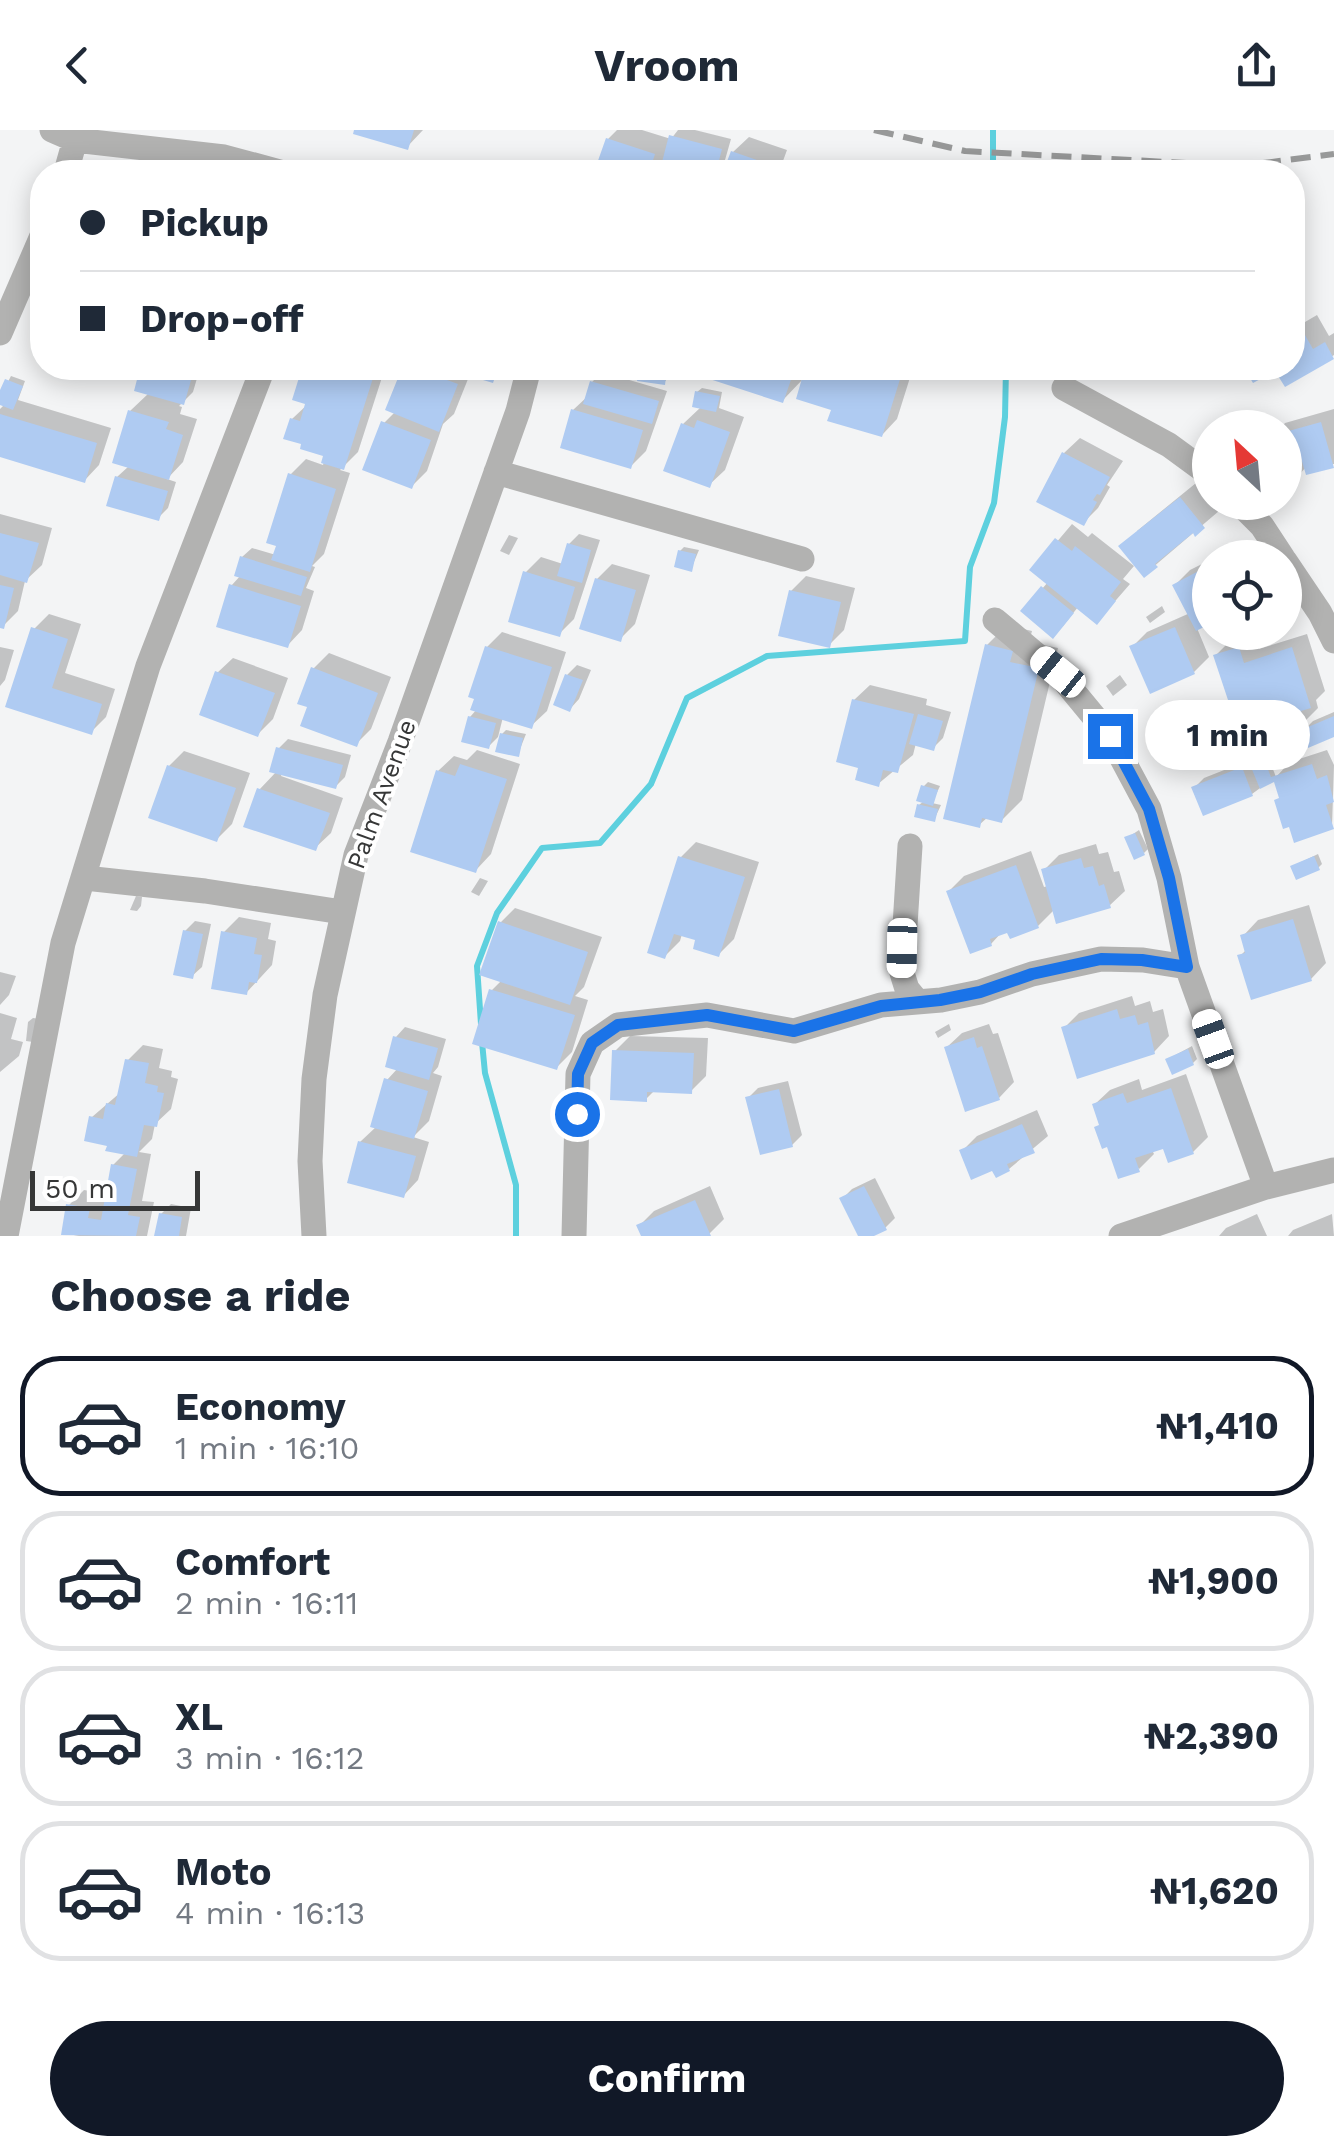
<!DOCTYPE html>
<meta charset="utf-8">
<style>
body{margin:0;font-family:"Work Sans",sans-serif;background:#f6f6f7;color:#1f2937;height:100vh;display:flex;flex-direction:column;font-size:38px;white-space:nowrap}
*{box-sizing:border-box;margin:0}
p{font-size:32px;color:#747a83}
.icon{flex:none;width:55px;height:55px;fill:none;stroke:currentColor;stroke-width:2;stroke-linecap:round;stroke-linejoin:round}
.map{position:relative;height:1106px;overflow:hidden}
.panel{display:flex;flex-direction:column;background:#fff;flex:1}
.panel>*{flex:none}
.banner{position:absolute;left:30px;top:30px;width:1275px;height:220px;border-radius:40px;box-shadow:0 5px 25px #0003;display:grid;align-content:center;height:220px;padding:0 50px;background:#fff}
.needle{width:65px;rotate:334deg}
.tools{position:absolute;left:1192px;top:280px;display:grid;gap:20px}
.tools a{display:grid;place-items:center;width:110px;height:110px;border-radius:50%;background:#fff;box-shadow:0 5px 25px #0003;font-size:50px}
.scale{position:absolute;left:30px;bottom:25px;width:170px;box-sizing:border-box;padding-left:10px;border:5px solid #363737;border-top:0;font-size:28px;line-height:35px;white-space:nowrap;color:#363737;-webkit-text-stroke:8px #fff;paint-order:stroke}
.end{position:absolute;width:45px;height:45px;margin:-22px;border:12px solid #1a73e8;background:#fff;box-shadow:0 0 0 5px #fff}
.from{border-radius:50%}
.bubble{position:absolute;height:70px;border-radius:35px;background:#fff;box-shadow:0 5px 25px #0003;font-size:32px;font-weight:700;line-height:70px;text-align:center}
.car{position:absolute;width:30px;height:60px;margin:-30px -15px;border-radius:12px;box-shadow:0 0 8px 2px #0007;background:linear-gradient(#fff 24%,#345 0 40%,#fff 0 76%,#345 0 86%,#fff 0)}
.banner b{display:flex;align-items:center;gap:35px;height:95px;font-size:38px}
.banner b+b{border-top:2px solid #e0e1e3}
.banner i{width:25px;height:25px;background:#1f2937}
ul{padding:0;list-style:none}
li{display:flex;align-items:center;gap:30px;height:140px;margin:0 20px 15px;padding:0 30px;border:5px solid #e0e1e3;border-radius:40px}
li div{flex:1}
li b{display:block;font-size:38px}
li em{font-style:normal;font-weight:700}
li.current{border-color:#111827}
li>.icon{width:90px;height:90px;stroke-width:1.5}
h2{padding:0 50px;font-size:45px;line-height:120px}
.button{display:flex;gap:20px;margin-top:auto;padding:20px 50px}
.button a{flex:1;height:115px;border-radius:60px;background:#111827;color:#fff;font-size:40px;font-weight:700;line-height:115px;text-align:center}
header{display:flex;justify-content:space-between;align-items:center;height:130px;padding:0 50px;background:#fff;font-size:45px;font-weight:700}
.map>svg:first-child{display:block}
</style>
<header><svg class="icon" aria-label="back" viewBox="0 0 24 24"><path d="M15 5l-7 7 7 7"/></svg>Vroom<svg class="icon" aria-label="share" viewBox="0 0 24 24"><path d="M12 15V3M7 8l5-5 5 5M5 13v7h14v-7"/></svg></header>
<div class="map">
<svg width="1334" height="1106" viewBox="0 0 1334 1106">
<rect width="100%" height="100%" fill="#f3f4f5"/>
<path fill="#0003" d="M356,0H423L407,17Z
M617,0H642L671,9L678,0H695L731,9L723,37L718,42H597L608,9Z
M749,7L787,20L779,42H726L733,22Z
M1292,170L1305,192L1317,185L1329,206L1334,203V225L1286,254L1276,238H1292Z
M143,238H200L193,262L179,276L182,277L180,284L197,289L183,332L167,349L176,352L168,378L158,388L117,347L129,336L130,281L149,263L137,259Z
M305,238H385L358,322L340,340L350,343L324,424L312,436L315,437L306,458L314,461L302,500L287,516L231,456L241,445L242,427L252,418L276,425L290,345L306,329L323,335L326,325L292,289L309,273L295,268Z
M405,238H505L492,250L470,244L454,284L443,294L427,341L412,356L384,293L395,282L388,279Z
M641,238H674L664,253L639,249Z
M692,238H913L897,289L882,305L834,278L804,248L783,270L691,240Z
M920,238H934L929,244L919,241Z
M602,242L667,261L646,321L631,336L573,280L588,266L592,252Z
M11,246L25,251L18,270L111,298L99,335L84,351L0,325V279L5,274L0,272V267Z
M702,258L722,262L719,278L744,287L725,340L709,355L683,294L701,277L697,262Z
M1334,279V334L1306,337L1299,345L1285,349V298H1281L1285,293Z
M1080,308L1123,331L1107,355L1110,357L1098,378L1083,393L1039,371L1064,323Z
M1196,353L1219,381L1145,444L1137,401Z
M0,384L52,398L42,435L25,451L18,481L3,496H0Z
M1072,394L1088,407L1092,403L1134,436L1123,449L1130,454L1097,492L1078,477L1063,496L1023,481L1048,452L1033,440Z
M579,404L600,410L574,489L559,504L525,443L541,427L563,434L569,414Z
M509,405L518,408L509,425L500,421Z
M1242,414L1249,428H1215Z
M684,417L699,420L691,439L680,421Z
M1210,430V491L1197,498L1209,527L1194,542L1132,517L1147,502L1190,483L1175,455L1190,440Z
M612,434L650,445L635,494L620,509L597,449Z
M806,446L855,458L844,500L829,515L791,461Z
M1162,476L1165,482L1150,493L1146,487Z
M49,484L81,494L65,543L115,559L106,587L91,602L8,576L34,499Z
M1007,495L1032,501L1029,512L1058,518L1022,670L1002,690L988,687L979,695L987,515Z
M502,502L566,522L547,581L531,596L503,587L498,607L489,616L470,587L477,579L487,517Z
M1254,503L1259,519L1307,504L1325,561L1316,570L1318,578L1303,593L1216,525L1231,510Z
M0,517L14,520L5,550L0,556Z
M329,523L391,547L371,599L356,614L310,576L313,539Z
M233,528L288,548L273,589L258,604L217,543Z
M577,535L591,540L579,569L570,579L567,545Z
M1120,545L1127,555L1113,566L1106,556Z
M870,555L927,569L926,575L951,582L943,608L933,618L916,613L913,625L878,654L861,636L854,570Z
M1334,582V605L1304,600L1313,591Z
M506,600L526,604L518,624L502,604Z
M288,609L351,625L345,647L336,656L282,643L281,646L343,668L331,703L315,718L259,660L277,641L278,619Z
M477,620L520,634L491,724L476,740L438,641L454,626L467,630Z
M1327,620L1334,635L1332,697L1281,666L1275,647L1252,664L1194,658L1204,648L1252,629L1255,637L1269,629L1276,647L1290,632Z
M184,621L250,643L232,694L217,709L169,636Z
M928,652L940,656L932,673L941,675L934,690L919,675L924,671V656Z
M1139,700L1148,719L1144,723L1127,708Z
M696,712L759,732L734,809L719,824L699,809L682,804L680,811L665,826L680,728Z
M1096,714L1099,724L1108,722L1114,742L1119,741L1125,761L1109,776L1055,779L1038,796L1002,802L991,814L949,761L964,746L1031,721L1044,757L1048,756L1044,740L1059,725Z
M1318,724L1322,734L1318,738L1293,736Z
M480,748L488,751L479,766L471,762Z
M136,766L142,767L141,776L137,781L130,780Z
M1309,775L1326,833L1311,849L1240,826L1247,819L1243,806L1258,790Z
M515,778L602,807L584,857L575,866L588,870L572,922L557,937L491,861L502,850L500,793Z
M239,787L271,793L268,809L276,811L272,835L246,863L224,802Z
M195,791L211,794L202,837L192,846L185,801Z
M0,842L16,846L9,865L0,875Z
M1132,866L1135,876L1150,871L1153,882L1163,879L1169,906L1154,922L1064,898L1079,883Z
M0,883L17,888L11,909L23,912L19,926L0,942Z
M33,888L40,889L33,912L26,911L28,892Z
M949,894L951,900L938,908L935,902Z
M989,894L993,904L998,903L1014,952L999,968L946,918L962,903Z
M405,897L446,909L438,937L433,943L442,946L429,991L413,1007L429,1012L418,1050L403,1066L360,1012L377,996L387,950L398,938L396,907Z
M630,906L708,908L706,946L691,961L655,960L646,969L615,921Z
M143,915L163,919L159,938L172,941L171,947L178,949L171,979L155,994L152,1009L139,1022L151,1024L142,1071L154,1072L147,1106H79L63,1103L69,1075L84,1060L108,1064L113,1035L126,1022L110,1014L92,987L121,962L128,930Z
M1192,916L1197,929L1193,933L1168,929Z
M1186,944L1208,1007L1193,1022L1165,1015L1152,1020L1154,1024L1139,1039L1101,993L1094,975L1110,960L1139,949L1142,960Z
M788,951L802,1005L792,1015L748,968L758,958Z
M1037,980L1048,1006L1009,1039L994,1037L962,1021L977,1006Z
M875,1048L895,1088L885,1098L861,1106L842,1069L852,1059Z
M710,1056L724,1089L709,1104L644,1106L639,1096L654,1081Z
M171,1074L191,1078L186,1106H157L161,1084Z
M1257,1084L1267,1106H1219L1226,1098Z
M1332,1084L1334,1106H1288L1293,1100Z"/>
<g fill="none" stroke-linecap="round" stroke-linejoin="round">
<path stroke="#5dd0de" stroke-width="6" d="M993,42V0
M481,894L477,836L497,783L542,718L600,713L651,654L687,568L767,526L965,511L970,437L994,373L1005,287L1006,238
M482,912L485,943L516,1055V1106"/>
</g>
<path fill="#afcbf2" d="M354,0H414L408,20L353,4Z
M669,5L722,19L716,42H688L661,36Z
M606,8L655,24L649,42H594Z
M731,21L774,36L771,42H723Z
M1301,198L1313,219L1325,212L1334,229L1285,257L1275,241L1253,253L1244,238H1292V203Z
M140,238H174L193,243L184,275L134,261Z
M302,238H339L373,248L344,340L321,333L323,326L300,319L301,314L283,309L290,288L300,291L305,274L292,270Z
M402,238H414L458,254L439,302L385,280Z
M443,238H498L493,253Z
M639,238H667L665,255L637,251Z
M689,238H795L783,273L688,242Z
M805,238H872L901,246L882,307L827,291L831,280L796,269Z
M5,249L23,256L13,280L0,275V260Z
M590,251L659,271L652,294L583,274Z
M695,261L720,266L716,282L692,277Z
M571,279L643,300L631,339L560,318Z
M128,280L169,292L166,299L183,305L169,350L112,333Z
M0,284L97,313L85,353L0,327Z
M697,290L730,302L710,358L663,341L681,293L694,298Z
M381,291L431,310L412,359L362,340Z
M1321,292L1334,338L1306,345L1301,328L1295,330L1300,347L1285,351V302Z
M1062,322L1110,347L1100,365L1097,364L1093,370L1097,372L1084,396L1036,372Z
M288,343L336,359L310,442L271,430L276,416L266,413Z
M115,346L168,361L159,391L106,376Z
M1180,367L1205,398L1195,407L1193,403L1155,434L1158,437L1144,448L1118,416Z
M0,403L39,413L27,453L0,445Z
M1055,408L1072,421L1075,416L1121,452L1110,466L1116,471L1097,495L1029,440Z
M567,413L591,420L582,453L557,446Z
M678,420L696,424L692,442L674,437Z
M240,426L307,447L301,466L234,446Z
M1210,435V494L1196,501L1172,455Z
M523,441L575,457L560,507L508,492Z
M595,448L636,460L621,512L579,499Z
M229,454L301,476L288,518L216,497Z
M0,455L14,458L4,499L0,498Z
M1041,456L1074,483L1053,509L1020,481Z
M789,460L841,472L830,518L778,506Z
M31,497L68,509L52,558L102,574L92,605L5,577Z
M1175,497L1195,544L1150,564L1129,516Z
M985,514L1013,521L1010,532L1039,538L1002,693L982,688L980,698L943,689Z
M485,516L552,537L532,599L470,580L474,569L468,567Z
M1239,517L1244,533L1292,517L1311,578L1301,581L1305,595L1287,601L1281,582L1237,597L1213,525Z
M311,537L378,563L357,617L300,596L307,577L297,574Z
M215,541L275,563L258,607L199,585Z
M565,544L583,550L570,582L553,575Z
M852,569L914,584L898,643L883,640L879,657L855,650L858,638L836,632Z
M918,584L943,591L934,621L909,614Z
M468,586L496,593L489,619L461,612Z
M1334,586V607L1308,618L1301,600Z
M500,603L523,608L519,627L495,622Z
M276,617L343,635L336,659L269,642Z
M1265,632L1271,647L1312,634L1317,649L1327,645L1334,672L1326,675L1334,699L1294,713L1289,697L1283,699L1274,670L1279,668L1274,652L1260,659L1251,637Z
M460,634L507,649L476,743L410,722L436,640L455,646Z
M167,635L236,658L217,712L148,688Z
M1242,637L1253,666L1203,686L1191,657Z
M921,655L938,660L933,676L916,671Z
M257,658L330,683L316,721L243,697Z
M917,674L938,679L935,692L914,687Z
M1135,703L1145,725L1134,730L1124,707Z
M678,726L745,747L719,827L693,819L695,810L674,804L665,829L647,823Z
M1314,726L1320,740L1296,750L1290,736Z
M1081,728L1084,738L1093,736L1099,756L1104,754L1111,778L1056,794L1041,739Z
M1016,735L1039,798L1010,809L1007,803L990,809L992,816L970,824L946,761Z
M1293,789L1312,851L1251,870L1237,825L1245,823L1240,805Z
M498,791L588,822L570,875L479,845Z
M183,800L203,804L193,849L173,845Z
M221,801L257,808L254,824L262,825L257,853L249,852L247,865L211,859Z
M489,859L575,885L557,940L472,914Z
M1117,879L1120,889L1135,885L1138,895L1148,892L1155,924L1077,949L1061,897Z
M393,906L438,918L429,950L385,937Z
M974,907L977,918L982,916L1000,970L965,982L944,917Z
M1188,919L1194,935L1172,945L1165,929Z
M612,920L694,923L692,964L647,962V972L610,970Z
M125,929L149,933L145,953L158,956L157,962L164,963L157,997L144,995L137,1027L105,1021L107,1016L84,1011L89,986L103,989L106,973L115,975Z
M384,948L428,961L414,1009L370,997Z
M1171,958L1194,1024L1168,1033L1163,1019L1135,1028L1140,1042L1118,1049L1107,1017L1102,1019L1094,997L1099,995L1092,974L1123,963L1127,973Z
M779,959L793,1017L760,1025L745,967Z
M1022,994L1035,1023L1007,1034L1010,1041L996,1048L992,1041L971,1050L959,1020Z
M358,1011L416,1026L404,1068L347,1053Z
M111,1034L137,1039L128,1085L140,1087L136,1106L61,1105L66,1074L90,1078L88,1088L101,1090Z
M864,1056L887,1100L874,1106H858L839,1068Z
M695,1070L711,1106H641L636,1095Z
M159,1083L182,1087L179,1106H154Z"/>
<g fill="none" stroke-linecap="round" stroke-linejoin="round">
<path stroke="#b2b2b1" stroke-width="25" d="M52,0L75,10L224,27L280,42
M66,42L75,10
M0,203L42,106
M1064,258L1169,315L1210,345
M496,342L802,429
M1238,372L1262,396L1283,428
M1285,431L1320,483L1334,511
M995,490L1058,543L1110,606L1149,679L1169,748L1187,837L1266,1057
M910,716L902,843L907,859L916,870
M85,748L205,761L342,782
M6,1106L63,813L148,536L263,238
M314,1106L310,1031L314,949L325,865L356,725L400,612L478,393L518,281L529,238
M574,1106L578,944L592,913L618,895L707,885L794,901L881,875L941,870L980,862L1032,844L1101,829L1143,830L1187,837
M1121,1106L1266,1057L1334,1040"/>
<path stroke="#989999" stroke-width="6" stroke-dasharray="20 10" stroke-linecap="butt" d="M874,0L965,21L1240,36L1334,24"/>
</g>
<g fill="none" stroke-linecap="round" stroke-linejoin="round">
<path stroke="#1a73e8" stroke-width="12" d="M577,984L578,944L592,913L618,895L707,885L794,901L881,876L940,870L980,862L1032,844L1101,829L1142,830L1187,837L1169,748L1149,679L1110,606"/>
</g>
<g text-anchor="middle" stroke-width="8" stroke-linejoin="round" paint-order="stroke">
<g font-size="25" fill="#363737" stroke="#fff">
<text transform="translate(381 664) rotate(-70)" y="9">Palm Avenue</text>
</g>
</g>
</svg>
<div class="tools">
<a><svg class="needle" viewBox="-14 -14 28 28"><path d="M0-13l5 13h-10z" fill="#e53935"/><path d="M0 13l5-13h-10z" fill="#747a83"/></svg></a>
<a><svg class="icon" aria-label="locate" viewBox="0 0 24 24"><circle cx="12" cy="12" r="6"/><path d="M12 2v4M12 18v4M2 12h4M18 12h4"/></svg></a>
</div>
<div class="scale">50 m</div>
<i class="end from" style="left:577px;top:984px"></i>
<i class="end" style="left:1110px;top:606px"></i>
<div class="bubble" style="left:1145px;top:570px;width:165px">1 min</div>
<i class="car" style="left:1058px;top:542px;rotate:309deg"></i>
<i class="car" style="left:902px;top:818px;rotate:181deg"></i>
<i class="car" style="left:1213px;top:909px;rotate:340deg"></i>
<div class="banner">
<b><i class="from"></i>Pickup</b>
<b><i></i>Drop-off</b>
</div>
</div>
<section class="panel">
<h2>Choose a ride</h2>
<ul>
<li class="current"><svg class="icon" aria-label="car" viewBox="0 0 24 24"><path d="M5 17H2v-5l4-1 3-4h7l3 4 3 1v5h-3M9 17h6M6 11h13"/><circle cx="7" cy="17" r="2"/><circle cx="17" cy="17" r="2"/></svg><div><b>Economy</b><p>1 min · 16:10</p></div><em>₦1,410</em></li>
<li><svg class="icon" aria-label="car" viewBox="0 0 24 24"><path d="M5 17H2v-5l4-1 3-4h7l3 4 3 1v5h-3M9 17h6M6 11h13"/><circle cx="7" cy="17" r="2"/><circle cx="17" cy="17" r="2"/></svg><div><b>Comfort</b><p>2 min · 16:11</p></div><em>₦1,900</em></li>
<li><svg class="icon" aria-label="car" viewBox="0 0 24 24"><path d="M5 17H2v-5l4-1 3-4h7l3 4 3 1v5h-3M9 17h6M6 11h13"/><circle cx="7" cy="17" r="2"/><circle cx="17" cy="17" r="2"/></svg><div><b>XL</b><p>3 min · 16:12</p></div><em>₦2,390</em></li>
<li><svg class="icon" aria-label="car" viewBox="0 0 24 24"><path d="M5 17H2v-5l4-1 3-4h7l3 4 3 1v5h-3M9 17h6M6 11h13"/><circle cx="7" cy="17" r="2"/><circle cx="17" cy="17" r="2"/></svg><div><b>Moto</b><p>4 min · 16:13</p></div><em>₦1,620</em></li>
</ul>
<div class="button"><a>Confirm</a></div>
</section>
